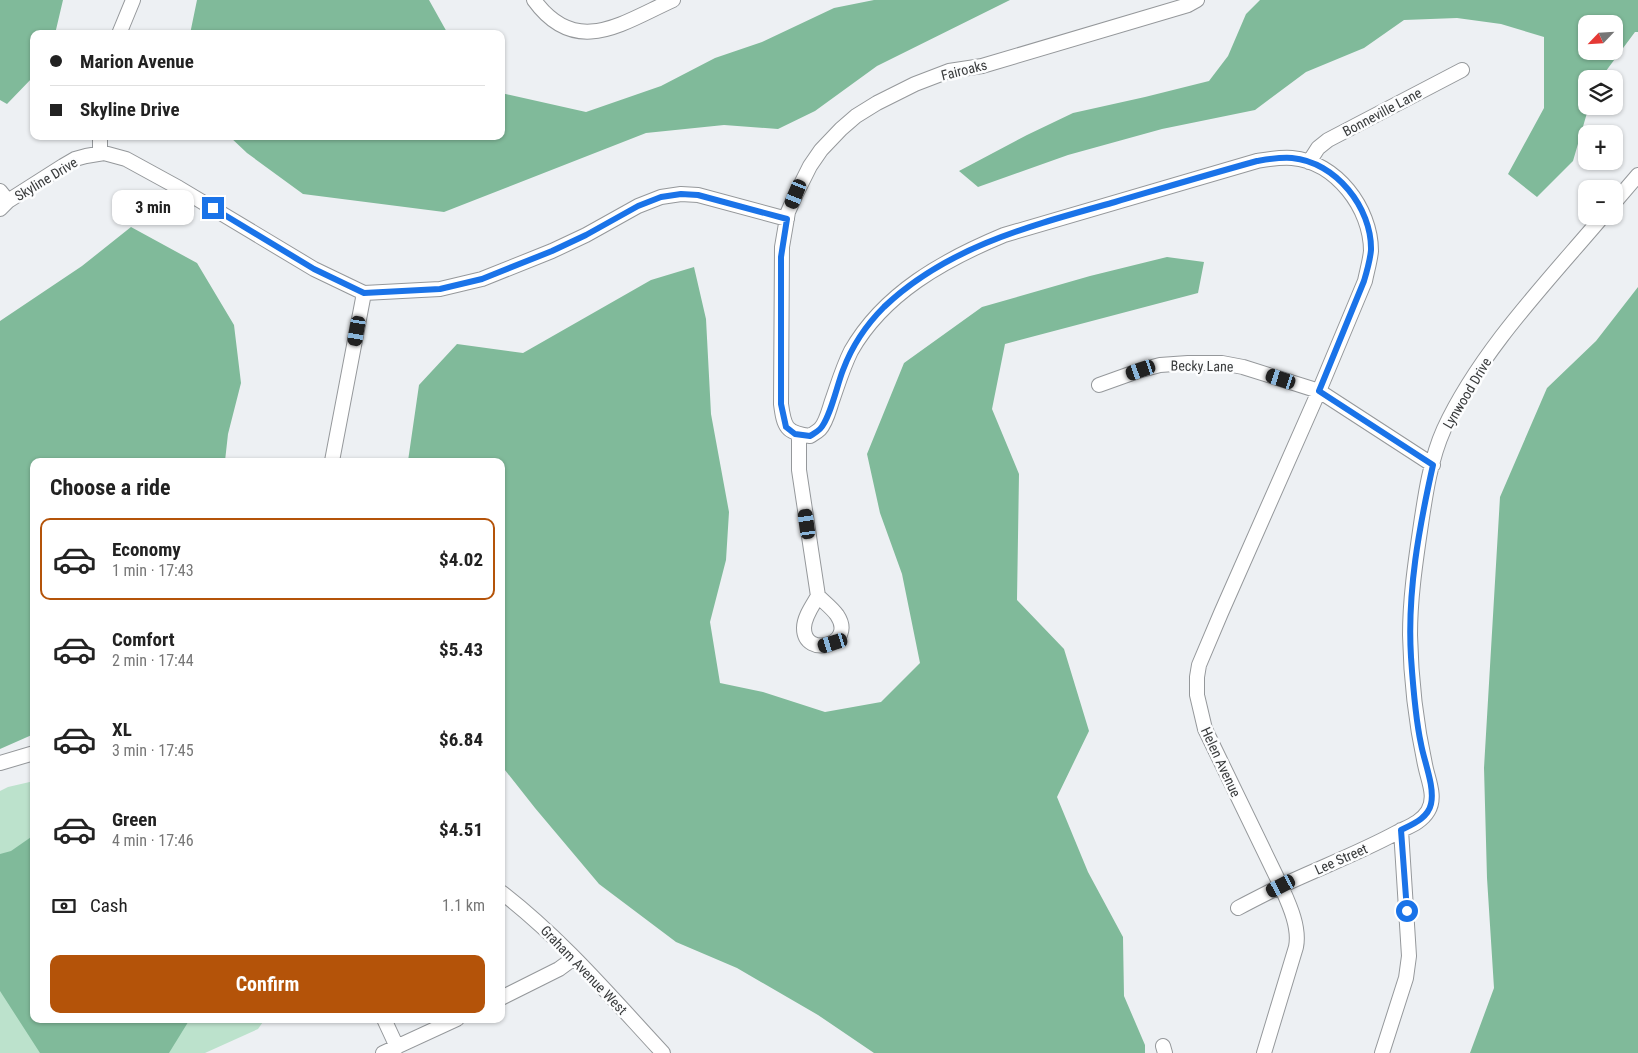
<!DOCTYPE html>
<meta charset="utf-8">
<style>
body{margin:0;font-family:"Roboto Condensed",sans-serif;background:#f2f2f2;color:#222;height:100vh;display:flex;flex-direction:column;font-size:19px;white-space:nowrap}
*{box-sizing:border-box;margin:0}
p{font-size:16px;color:#767676}
.icon{flex:none;width:28px;height:28px;fill:none;stroke:currentColor;stroke-width:2;stroke-linecap:round;stroke-linejoin:round}
.map{position:relative;flex:1;overflow:hidden}
.panel{position:absolute;left:30px;top:458px;width:475px;height:565px;display:flex;flex-direction:column;background:#fff;border-radius:10px;box-shadow:0 1px 4px #0004}
.panel>*{flex:none}
.hud{position:absolute;left:30px;top:30px;width:475px;height:110px;border-radius:10px;box-shadow:0 1px 4px #0004;display:grid;align-content:center;height:110px;padding:0 20px;background:#fff}
.needle{width:32px;rotate:245deg}
.buttons{position:absolute;left:1578px;top:15px;display:grid;gap:10px}
.buttons a{display:grid;place-items:center;width:45px;height:45px;border-radius:10px;background:#fff;box-shadow:0 1px 4px #0004;font-size:25px}
.end{position:absolute;width:22px;height:22px;margin:-11px;border:6px solid #1a73e8;background:#fff;box-shadow:0 0 0 2px #fff}
.from{border-radius:50%}
.bubble{position:absolute;height:35px;border-radius:10px;background:#fff;box-shadow:0 1px 4px #0004;font-size:16px;font-weight:700;line-height:35px;text-align:center}
.car{position:absolute;width:15px;height:30px;margin:-15px -8px;border-radius:6px;box-shadow:0 0 4px 1px #0007;background:linear-gradient(#222 24%,#8ab4d8 0 40%,#222 0 76%,#8ab4d8 0 86%,#222 0)}
.hud b{display:flex;align-items:center;gap:18px;height:48px;font-size:19px}
.hud b+b{border-top:1px solid #e0e0e0}
.hud i{width:12px;height:12px;background:#222}
ul{padding:0;list-style:none}
li{display:flex;align-items:center;gap:15px;height:82px;margin:0 10px 8px;padding:0 10px;border:2px solid transparent;border-radius:10px}
li div{flex:1}
li b{display:block;font-size:19px}
li em{font-style:normal;font-weight:700}
li.current{border-color:#b45309}
li>.icon{width:45px;height:45px;stroke-width:1.5}
h2{padding:0 20px;font-size:22px;line-height:60px}
.pay{display:flex;align-items:center;gap:12px;height:55px;padding:0 20px;font-size:19px}
.pay p{margin-inline-start:auto}
.action{display:flex;gap:10px;margin-top:auto;padding:10px 20px}
.action a{flex:1;height:58px;border-radius:10px;background:#b45309;color:#fff;font-size:20px;font-weight:700;line-height:58px;text-align:center}
.map>svg:first-child{display:block}
</style>
<div class="map">
<svg width="1638" height="1053" viewBox="0 0 1638 1053">
<rect width="100%" height="100%" fill="#edf0f3"/>
<path fill="#bce2cc" d="M34,781V1019H265L258,1029L205,1053H0V791L8,787Z"/>
<path fill="#80ba9a" fill-rule="evenodd" d="M0,0H63L55,34H34V76L7,104L0,100Z
M197,0H429L448,34H190Z
M874,0H1010L877,66L815,111L778,129L724,125L646,133L444,212L303,194L247,153L229,136H501V93L586,112L661,86L715,58L762,42L834,8Z
M1260,0H1638V32H1635L1600,79H1586V106H1589L1573,161L1537,197L1508,174L1544,108V37L1501,24L1457,18L1404,20L1364,48L1306,72L1255,110L1162,129L1068,155L978,187L959,171L1027,135L1073,113L1145,97L1209,81L1228,56L1246,14ZM1586,24H1614V51H1586Z
M131,227L197,263L234,325L241,383L228,434L225,461H34V734L0,749V321L82,266Z
M1167,257L1204,262L1198,293L1005,344L992,409L1019,474L1017,600L1064,649L1089,731L1057,797L1088,872L1123,937L1124,996L1145,1045V1053H874L818,1015L737,968L676,942L599,884L535,808L501,765V461H408L419,385L457,344L523,353L651,280L694,267L706,319L711,414L729,512L726,560L710,622L720,683L763,692L825,712L881,702L920,663L902,574L880,513L867,454L904,363L982,307L1090,276Z
M1638,287V1053H1470L1494,988L1487,878L1484,768L1500,497L1547,388L1596,341Z
M34,835V1019H190L169,1053H40L0,991V854L11,851Z"/>
<g fill="none" stroke-linecap="round" stroke-linejoin="round">
<g stroke="#95989b" stroke-width="16">
<path id="minor" d="M534,0C576,58 622,23 673,0
M1197,0L1188,5L982,66L949,71L915,84L877,103L856,116L841,129L821,150L810,166L796,194L788,212L782,247L781,404C784,427 786,433 810,436C813,434 817,432 820,429C826,423 829,410 832,401C838,384 843,367 851,351C884,293 944,260 1004,235L1257,161C1269,159 1280,157 1292,158C1336,162 1371,208 1371,251C1370,261 1367,271 1365,281L1319,391L1221,613L1199,665L1197,677V695L1205,729L1281,886C1289,904 1300,927 1296,947L1264,1053
M119,34L133,0
M100,136V153
M1309,162L1318,148L1328,140L1462,70
M0,191L8,201
M1614,203L1638,175
M0,209L8,201L63,166L75,159L86,156L104,153L126,159L179,188L314,269L364,293L440,289L482,279L552,251L586,235L638,206L661,197L681,194L698,195L787,219
M1099,385L1141,370L1160,365L1188,363H1222L1243,367L1319,391L1433,465
M799,434V470L818,596
M332,461L364,293
M818,596C824,602 832,608 837,615C857,645 804,659 804,628C804,617 813,605 818,596Z
M0,763L34,753
M501,892C562,939 611,997 663,1053
M1238,908C1253,900 1267,893 1281,886C1319,868 1359,853 1396,833C1407,827 1421,823 1428,811C1436,798 1429,782 1426,769C1416,725 1411,680 1410,635C1410,600 1415,565 1420,531C1425,497 1430,460 1444,429C1480,351 1548,281 1603,216
M501,998L559,969L574,958
M384,1019L397,1047
M1163,1046L1165,1053
M383,1053L457,1019
M1382,1053L1406,978L1409,956L1401,830"/>
</g>
<use href="#minor" stroke="#fff" stroke-width="14"/>
</g>
<g fill="none" stroke-linecap="round" stroke-linejoin="round">
<path stroke="#1a73e8" stroke-width="6" d="M213,208L314,269L364,293L440,289L482,279L552,251L586,235L638,206L661,197L681,194L698,195L787,219L781,257V404L786,427L795,434L810,436C813,434 817,432 820,429C830,419 837,385 843,370C852,346 866,325 884,307C948,246 1033,225 1115,202C1163,188 1210,174 1257,161C1269,159 1280,157 1292,158C1336,162 1372,208 1371,250C1370,261 1367,271 1364,281L1319,391L1433,465C1419,528 1407,592 1411,657C1413,686 1415,716 1421,744C1424,761 1435,787 1431,804C1428,818 1413,824 1401,830L1407,911"/>
</g>
<g text-anchor="middle" stroke-width="5" stroke-linejoin="round" paint-order="stroke">
<g font-size="14" fill="#393b3c" stroke="#fcfdfe">
<text transform="translate(964 70) rotate(-14)" y="5">Fairoaks</text>
<text transform="translate(1382 112) rotate(-28)" y="5">Bonneville Lane</text>
<text transform="translate(46 179) rotate(-31)" y="5">Skyline Drive</text>
<text transform="translate(1202 366) rotate(1)" y="5">Becky Lane</text>
<text transform="translate(1467 393) rotate(-59)" y="5">Lynwood Drive</text>
<text transform="translate(1221 762) rotate(65)" y="5">Helen Avenue</text>
<text transform="translate(1341 859) rotate(-24)" y="5">Lee Street</text>
<text transform="translate(584 970) rotate(46)" y="5">Graham Avenue West</text>
</g>
</g>
</svg>
<div class="buttons">
<a><svg class="needle" viewBox="-14 -14 28 28"><path d="M0-13l5 13h-10z" fill="#e53935"/><path d="M0 13l5-13h-10z" fill="#767676"/></svg></a>
<a><svg class="icon" aria-label="layers" viewBox="0 0 24 24"><path d="M12 4l9 5-9 5-9-5zM3 14l9 5 9-5"/></svg></a>
<a>+</a>
<a>−</a>
</div>
<i class="end from" style="left:1407px;top:911px"></i>
<i class="end" style="left:213px;top:208px"></i>
<div class="bubble" style="left:112px;top:190px;width:82px">3 min</div>
<i class="car" style="left:796px;top:194px;rotate:202deg"></i>
<i class="car" style="left:357px;top:331px;rotate:190deg"></i>
<i class="car" style="left:1141px;top:370px;rotate:251deg"></i>
<i class="car" style="left:1281px;top:379px;rotate:288deg"></i>
<i class="car" style="left:807px;top:524px;rotate:352deg"></i>
<i class="car" style="left:833px;top:643px;rotate:253deg"></i>
<i class="car" style="left:1281px;top:886px;rotate:243deg"></i>
<div class="hud">
<b><i class="from"></i>Marion Avenue</b>
<b><i></i>Skyline Drive</b>
</div>
<section class="panel">
<h2>Choose a ride</h2>
<ul>
<li class="current"><svg class="icon" aria-label="car" viewBox="0 0 24 24"><path d="M5 17H2v-5l4-1 3-4h7l3 4 3 1v5h-3M9 17h6M6 11h13"/><circle cx="7" cy="17" r="2"/><circle cx="17" cy="17" r="2"/></svg><div><b>Economy</b><p>1 min · 17:43</p></div><em>$4.02</em></li>
<li><svg class="icon" aria-label="car" viewBox="0 0 24 24"><path d="M5 17H2v-5l4-1 3-4h7l3 4 3 1v5h-3M9 17h6M6 11h13"/><circle cx="7" cy="17" r="2"/><circle cx="17" cy="17" r="2"/></svg><div><b>Comfort</b><p>2 min · 17:44</p></div><em>$5.43</em></li>
<li><svg class="icon" aria-label="car" viewBox="0 0 24 24"><path d="M5 17H2v-5l4-1 3-4h7l3 4 3 1v5h-3M9 17h6M6 11h13"/><circle cx="7" cy="17" r="2"/><circle cx="17" cy="17" r="2"/></svg><div><b>XL</b><p>3 min · 17:45</p></div><em>$6.84</em></li>
<li><svg class="icon" aria-label="car" viewBox="0 0 24 24"><path d="M5 17H2v-5l4-1 3-4h7l3 4 3 1v5h-3M9 17h6M6 11h13"/><circle cx="7" cy="17" r="2"/><circle cx="17" cy="17" r="2"/></svg><div><b>Green</b><p>4 min · 17:46</p></div><em>$4.51</em></li>
</ul>
<div class="pay"><svg class="icon" aria-label="cash" viewBox="0 0 24 24"><path d="M3 7h18v10H3z"/><circle cx="12" cy="12" r="2"/></svg>Cash<p>1.1 km</p></div>
<div class="action"><a>Confirm</a></div>
</section>
</div>
